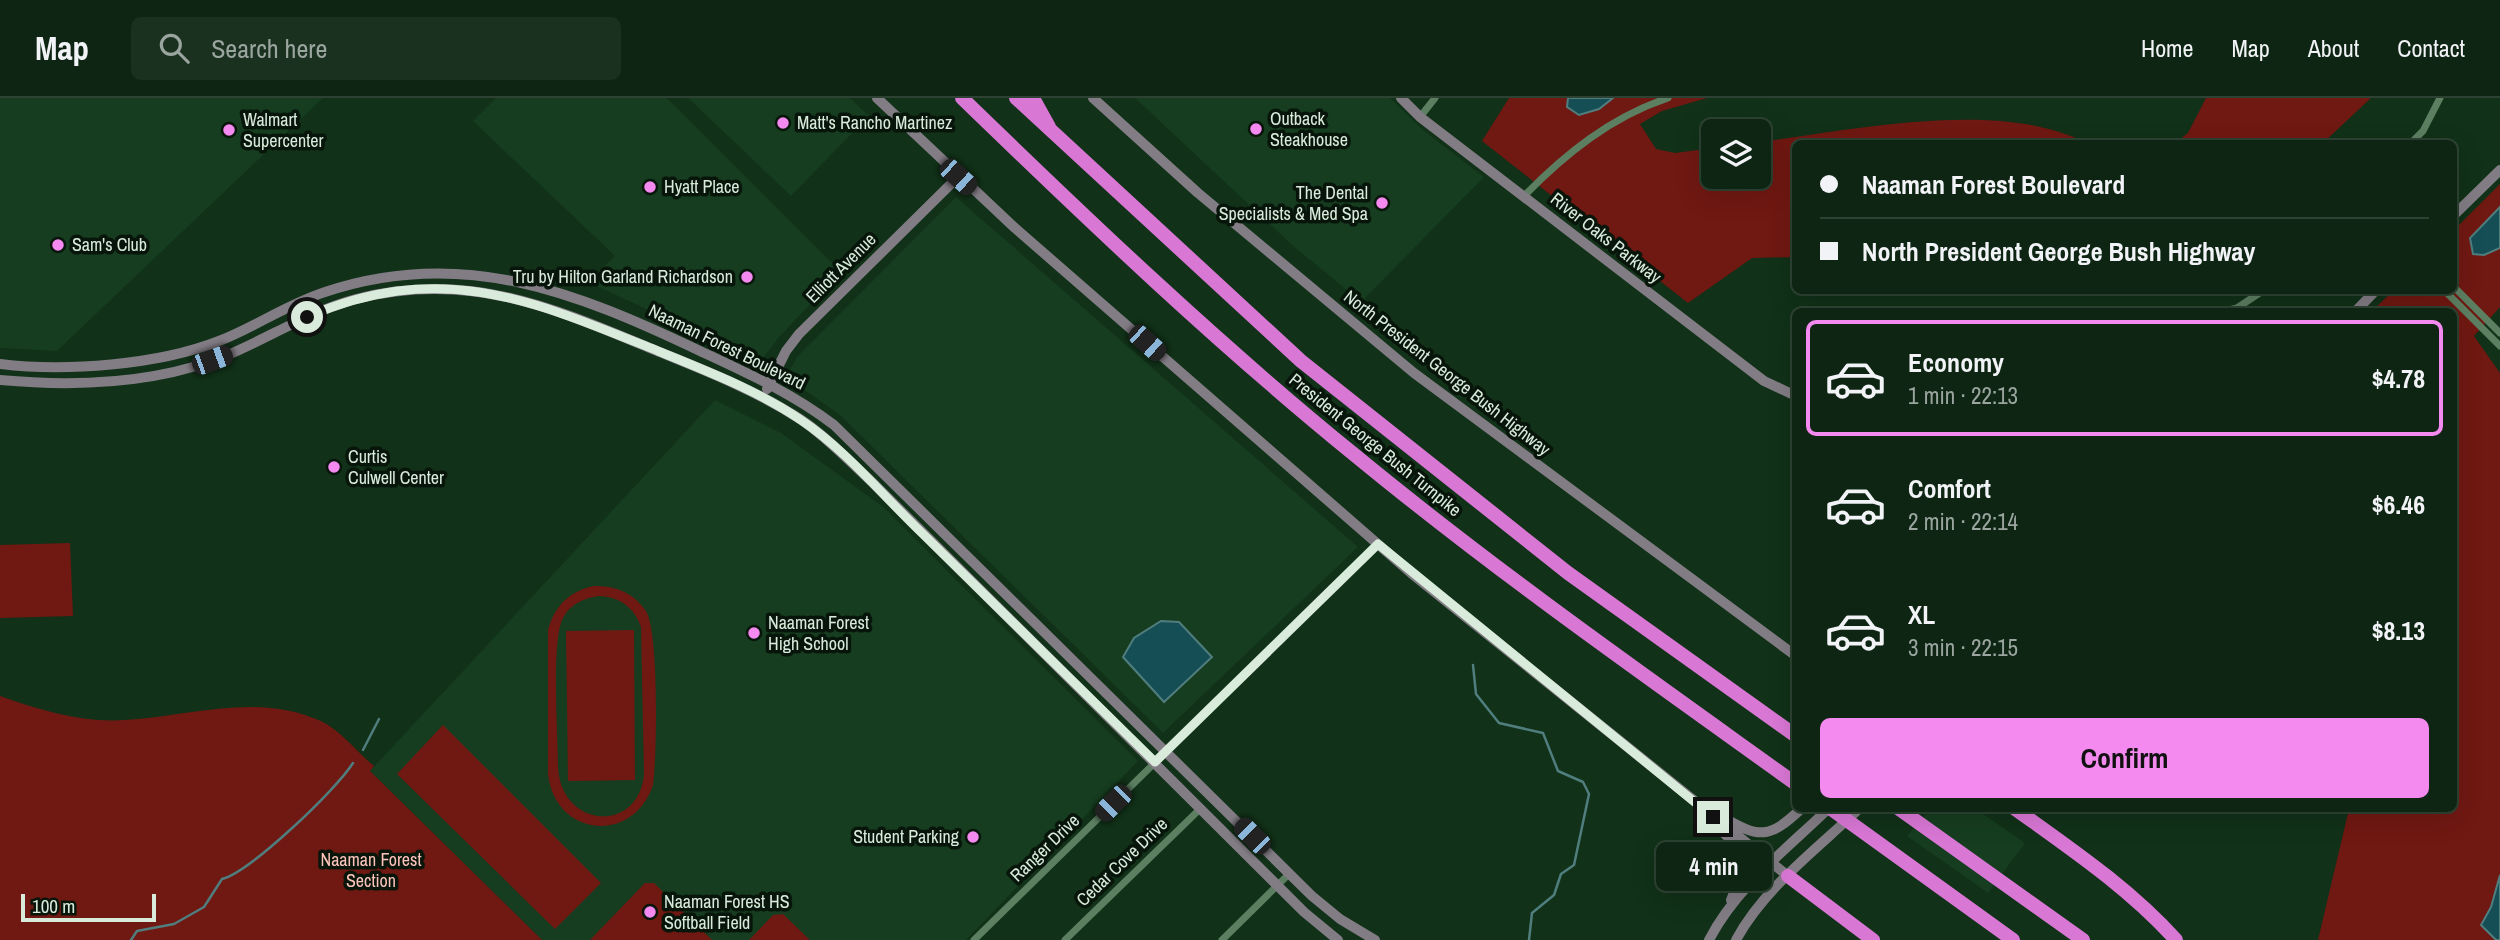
<!DOCTYPE html>
<meta charset="utf-8">
<style>
body{margin:0;font-family:"Archivo Narrow",sans-serif;background:#1b3120;color:#f1f3f6;height:100vh;display:flex;flex-direction:column;font-size:26px;white-space:nowrap}
*{box-sizing:border-box;margin:0}
p{font-size:23px;color:#9aa59f}
.icon{flex:none;width:38px;height:38px;fill:none;stroke:currentColor;stroke-width:2;stroke-linecap:round;stroke-linejoin:round}
.map{position:relative;flex:1;overflow:hidden}
.details{position:absolute;left:1792px;top:210px;width:665px;height:504px;display:flex;flex-direction:column;background:#0d2512;border-radius:10px;box-shadow:0 7px 28px #0002,0 0 0 2px #2d4232}
.details>*{flex:none}
.hud{position:absolute;left:1792px;top:42px;width:665px;height:154px;border-radius:10px;box-shadow:0 7px 28px #0002,0 0 0 2px #2d4232;display:grid;align-content:center;height:154px;padding:0 28px;background:#0d2512}
.tools{position:absolute;left:1701px;top:21px;display:grid;gap:14px}
.tools a{display:grid;place-items:center;width:70px;height:70px;border-radius:10px;background:#0d2512;box-shadow:0 7px 28px #0002,0 0 0 2px #2d4232;font-size:35px}
.scale{position:absolute;left:21px;bottom:18px;width:135px;box-sizing:border-box;padding-left:7px;border:4px solid #d9ebdb;border-top:0;font-size:19px;line-height:24px;white-space:nowrap;color:#d9ebdb;-webkit-text-stroke:5px #08150a;paint-order:stroke}
.end{position:absolute;width:32px;height:32px;margin:-16px;border:9px solid #d9ebdb;background:#111;box-shadow:0 0 0 4px #111}
.from{border-radius:50%}
.bubble{position:absolute;height:49px;border-radius:10px;background:#0d2512;box-shadow:0 7px 28px #0002,0 0 0 2px #2d4232;font-size:23px;font-weight:700;line-height:49px;text-align:center}
.car{position:absolute;width:21px;height:42px;margin:-21px -10px;border-radius:9px;box-shadow:0 0 5px 2px #0007;background:linear-gradient(#222 24%,#8ab4d8 0 40%,#222 0 76%,#8ab4d8 0 86%,#222 0)}
.hud b{display:flex;align-items:center;gap:24px;height:66px;font-size:26px}
.hud b+b{border-top:2px solid #2d4232}
.hud i{width:18px;height:18px;background:#f1f3f6}
ul{padding:12px 0 0;list-style:none}
li{display:flex;align-items:center;gap:21px;height:116px;margin:0 14px 10px;padding:0 14px;border:4px solid transparent;border-radius:10px}
li div{flex:1}
li b{display:block;font-size:26px}
li em{font-style:normal;font-weight:700}
li.on{border-color:#f489f0}
li>.icon{width:63px;height:63px;stroke-width:1.5}
.cta{display:flex;gap:14px;margin-top:auto;padding:14px 28px}
.cta a{flex:1;height:80px;border-radius:10px;background:#f489f0;color:#111;font-size:28px;font-weight:700;line-height:80px;text-align:center}
header{display:flex;align-items:center;gap:42px;box-sizing:border-box;height:98px;padding:0 35px;background:#0d2512;border-bottom:2px solid #2d4232}
header strong{font-size:33px}
nav{display:flex;gap:38px;margin-inline-start:auto;font-size:24px}
.search{width:490px;height:63px;background:#1b3120;display:flex;align-items:center;gap:18px;box-sizing:border-box;padding:0 24px;border-radius:10px;color:#9aa59f;font-size:26px}
.map>svg:first-child{display:block}
</style>
<header>
<strong>Map</strong>
<div class="search"><svg class="icon" aria-label="search" viewBox="0 0 24 24"><circle cx="10" cy="10" r="6"/><path d="M15 15l6 6"/></svg>Search here</div>
<nav><a>Home</a><a>Map</a><a>About</a><a>Contact</a></nav>
</header>
<div class="map">
<svg width="2500" height="842" viewBox="0 0 2500 842">
<rect width="100%" height="100%" fill="#113118"/>
<path fill="#163d1f" d="M0,0H323L57,253L0,250Z
M496,0H667L841,174L780,238L760,264L588,184L615,158L473,23Z
M688,0H850L869,18L791,98Z
M1135,0H1390L1423,32L1484,79L1361,204L1292,147Z
M956,99L1358,449L1163,635L840,317L786,279L797,259Z
M715,302L781,335L882,408L1138,663L966,842H542L370,673Z
M1930,711H1976L2025,745L1988,795L1907,738Z"/>
<path fill="#701812" fill-rule="evenodd" d="M1509,0H1707L1662,13L1640,26L1656,51L1675,55L1713,50V79H1759V44C1854,32 1999,0 2087,45L1796,46L1795,159L1752,160L1688,205L1482,43Z
M2206,0H2371L2323,45H2175L2188,35Z
M2500,86V209L2474,238L2500,275V842H2318L2349,711L2454,710V214L2372,213L2393,193L2454,192V132Z
M70,445L73,518L0,520V447Z
M594,488C615,487 634,495 646,513C659,534 657,659 653,687C633,747 555,739 548,676V532C555,507 570,493 594,488ZM599,498C620,499 634,509 641,529L644,676C639,736 561,731 558,669C558,638 551,542 563,520C570,506 584,500 599,498Z
M634,532L635,682L568,683L566,533Z
M0,598C40,612 82,625 125,622C192,618 256,594 321,623C340,632 358,655 374,668L370,673L542,842H0Z
M443,627L601,785L555,831L397,676Z
M645,785H654L712,842H590Z
M783,816L810,842H749L773,817Z"/>
<path fill="#164e56" stroke="#507d7e" stroke-width="2" d="M1568,0H1613L1599,11L1579,17L1567,9Z
M2500,109V150L2484,157L2473,156L2470,140Z
M1161,523L1179,524L1212,559L1164,604L1123,559L1134,540Z
M2500,777V842H2496L2481,827L2491,809Z"/>
<g fill="none" stroke-linecap="round" stroke-linejoin="round">
<path stroke="#507d7e" stroke-width="2.5" d="M1473,567L1476,596L1499,625L1543,635L1558,673L1583,684L1589,696L1574,767L1561,776L1554,797L1532,815L1529,842
M363,652L379,621
M131,842L137,833L174,826L204,809L222,781C250,774 336,692 353,665"/>
<path stroke="#5c7e61" stroke-width="7" d="M1420,19L1435,0
M2410,46L2423,33L2440,0
M1524,98C1565,56 1611,19 1668,0
M2454,189L2500,235
M2444,192L2500,248
M2221,214L2237,210L2264,192
M974,842L1378,446
M1065,842L1201,710
M1222,842L1290,775"/>
<path stroke="#827c84" stroke-width="10" d="M877,0L1015,130L1411,475L1788,778
M1093,0L1198,95L1414,275L1796,558
M1401,0L1420,19L1764,283L1796,298
M2454,117L2500,72
M2355,214L2376,192
M0,266C65,274 158,267 219,243C255,229 288,206 325,194C462,148 576,194 700,253C747,275 792,295 834,327L1312,798L1340,821L1375,842
M0,282C76,289 159,286 230,256C272,238 311,213 356,201C470,172 554,210 657,253C706,273 755,292 800,321C826,338 849,363 872,384L1304,814L1338,842
M767,291L786,253L799,236L958,79
M1721,718C1760,741 1769,741 1802,710
M1719,731C1750,756 1745,768 1731,802
M1709,842C1737,788 1786,752 1829,710
M1736,842C1764,790 1818,750 1860,710"/>
<path stroke="#d977d5" stroke-width="14" d="M962,0C1090,124 1218,246 1356,358C1497,474 1647,579 1796,686
M1016,0L1301,263L1568,475L1796,638
M1033,0L1049,29
M1830,710L2013,842
M1898,710L2083,842
M2014,710C2071,751 2129,790 2176,842
M1788,778L1873,842"/>
</g>
<g fill="none" stroke-linecap="round" stroke-linejoin="round">
<path stroke="#d9ebdb" stroke-width="9" d="M307,219C441,161 532,202 658,253C706,273 757,292 801,322C847,353 884,399 924,437C1001,513 1078,588 1155,664L1378,446L1713,719"/>
</g>
<g fill="#f489f0" stroke="#08150a" stroke-width="2.5">
<circle cx="783" cy="25" r="7"/>
<circle cx="1256" cy="31" r="7"/>
<circle cx="229" cy="32" r="7"/>
<circle cx="650" cy="89" r="7"/>
<circle cx="1382" cy="105" r="7"/>
<circle cx="58" cy="147" r="7"/>
<circle cx="747" cy="179" r="7"/>
<circle cx="334" cy="369" r="7"/>
<circle cx="754" cy="535" r="7"/>
<circle cx="973" cy="739" r="7"/>
<circle cx="650" cy="814" r="7"/>
</g>
<g text-anchor="middle" stroke-width="7" stroke-linejoin="round" paint-order="stroke">
<g font-size="18" fill="#d9ebdb" stroke="#08150a" text-anchor="start">
<text x="1270" y="27">Outback<tspan x="1270" dy="21">Steakhouse</tspan></text>
<text x="243" y="28">Walmart<tspan x="243" dy="21">Supercenter</tspan></text>
<text x="797" y="31">Matt's Rancho Martinez</text>
<text x="664" y="95">Hyatt Place</text>
<text x="1368" y="101" text-anchor="end">The Dental<tspan x="1368" dy="21">Specialists &amp; Med Spa</tspan></text>
<text x="72" y="153">Sam's Club</text>
<text x="733" y="185" text-anchor="end">Tru by Hilton Garland Richardson</text>
<text x="348" y="365">Curtis<tspan x="348" dy="21">Culwell Center</tspan></text>
<text x="768" y="531">Naaman Forest<tspan x="768" dy="21">High School</tspan></text>
<text x="959" y="745" text-anchor="end">Student Parking</text>
<text x="664" y="810">Naaman Forest HS<tspan x="664" dy="21">Softball Field</tspan></text>
</g>
<g font-size="18" fill="#d9ebdb" stroke="#08150a">
<text transform="translate(1606 140) rotate(38)" y="6">River Oaks Parkway</text>
<text transform="translate(841 170) rotate(-45)" y="6">Elliott Avenue</text>
<text transform="translate(727 249) rotate(26)" y="6">Naaman Forest Boulevard</text>
<text transform="translate(1447 275) rotate(38)" y="6">North President George Bush Highway</text>
<text transform="translate(1375 347) rotate(39)" y="6">President George Bush Turnpike</text>
<text transform="translate(1045 750) rotate(-44)" y="6">Ranger Drive</text>
<text transform="translate(1122 764) rotate(-44)" y="6">Cedar Cove Drive</text>
</g>
<g font-size="18" fill="#fec3ba" stroke="#08150a">
<text x="371" y="768">Naaman Forest<tspan x="371" dy="21">Section</tspan></text>
</g>
</g>
</svg>
<div class="tools">
<a><svg class="icon" aria-label="layers" viewBox="0 0 24 24"><path d="M12 4l9 5-9 5-9-5zM3 14l9 5 9-5"/></svg></a>
</div>
<div class="scale">100 m</div>
<i class="end from" style="left:307px;top:219px"></i>
<i class="end" style="left:1713px;top:719px"></i>
<div class="bubble" style="left:1656px;top:744px;width:116px">4 min</div>
<i class="car" style="left:958px;top:79px;rotate:132deg"></i>
<i class="car" style="left:1147px;top:245px;rotate:132deg"></i>
<i class="car" style="left:212px;top:262px;rotate:70deg"></i>
<i class="car" style="left:1113px;top:705px;rotate:225deg"></i>
<i class="car" style="left:1252px;top:738px;rotate:315deg"></i>
<div class="hud">
<b><i class="from"></i>Naaman Forest Boulevard</b>
<b><i></i>North President George Bush Highway</b>
</div>
<section class="details">
<ul>
<li class="on"><svg class="icon" aria-label="car" viewBox="0 0 24 24"><path d="M5 17H2v-5l4-1 3-4h7l3 4 3 1v5h-3M9 17h6M6 11h13"/><circle cx="7" cy="17" r="2"/><circle cx="17" cy="17" r="2"/></svg><div><b>Economy</b><p>1 min · 22:13</p></div><em>$4.78</em></li>
<li><svg class="icon" aria-label="car" viewBox="0 0 24 24"><path d="M5 17H2v-5l4-1 3-4h7l3 4 3 1v5h-3M9 17h6M6 11h13"/><circle cx="7" cy="17" r="2"/><circle cx="17" cy="17" r="2"/></svg><div><b>Comfort</b><p>2 min · 22:14</p></div><em>$6.46</em></li>
<li><svg class="icon" aria-label="car" viewBox="0 0 24 24"><path d="M5 17H2v-5l4-1 3-4h7l3 4 3 1v5h-3M9 17h6M6 11h13"/><circle cx="7" cy="17" r="2"/><circle cx="17" cy="17" r="2"/></svg><div><b>XL</b><p>3 min · 22:15</p></div><em>$8.13</em></li>
</ul>
<div class="cta"><a>Confirm</a></div>
</section>
</div>
